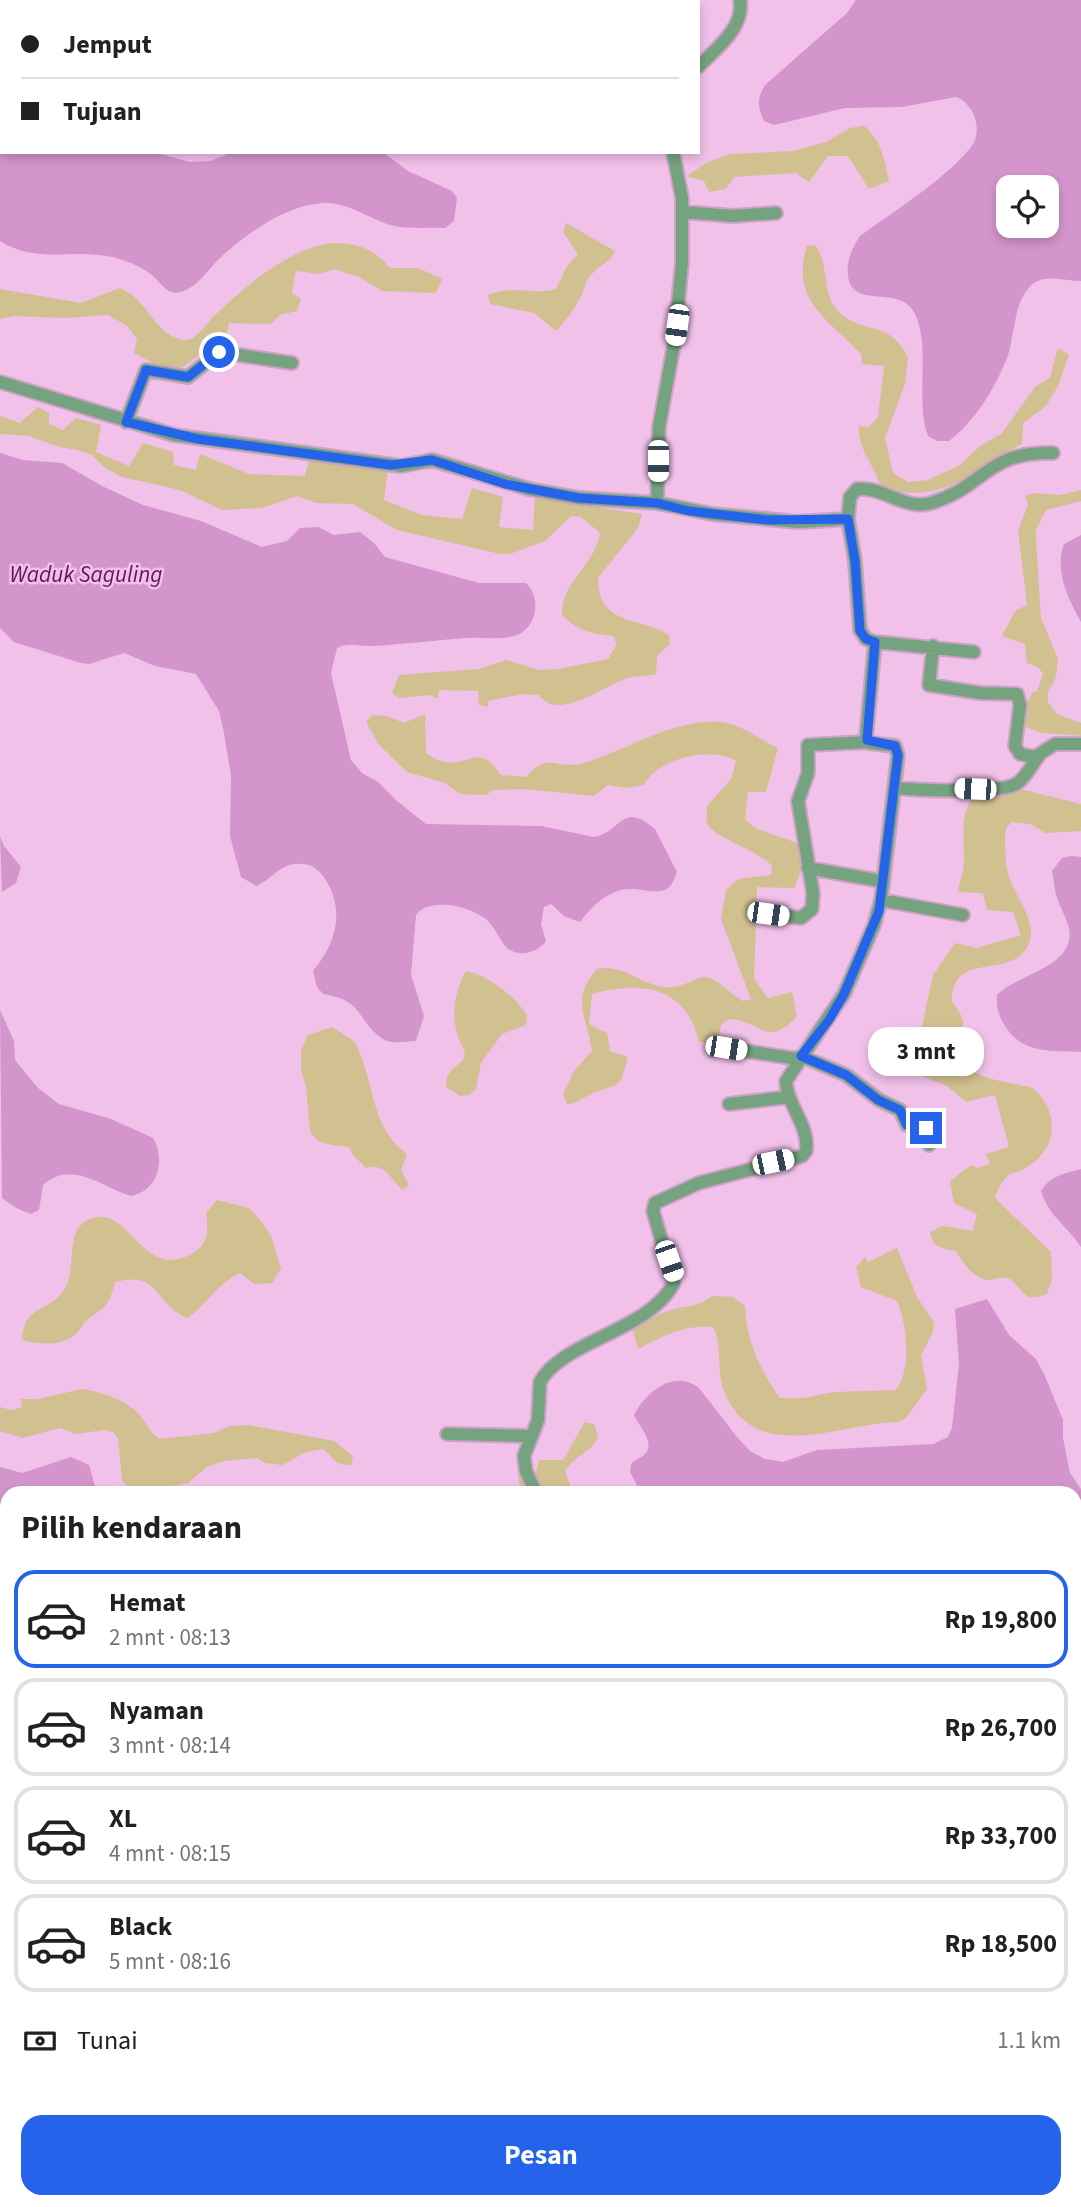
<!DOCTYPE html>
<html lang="id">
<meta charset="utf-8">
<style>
body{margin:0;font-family:"Source Sans 3",sans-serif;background:#f2f2f2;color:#202124;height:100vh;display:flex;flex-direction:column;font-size:26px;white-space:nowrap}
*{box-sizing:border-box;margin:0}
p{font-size:23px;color:#757577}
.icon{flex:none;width:38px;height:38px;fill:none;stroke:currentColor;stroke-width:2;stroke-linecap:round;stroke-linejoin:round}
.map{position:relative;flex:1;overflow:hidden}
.details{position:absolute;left:0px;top:1486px;width:1082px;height:723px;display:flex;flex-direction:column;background:#fff;border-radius:21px 21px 0 0;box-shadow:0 4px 10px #0003}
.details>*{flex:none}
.hud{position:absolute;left:0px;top:0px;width:700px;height:154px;box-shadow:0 4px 10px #0003;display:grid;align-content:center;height:154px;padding:0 21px;background:#fff}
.buttons{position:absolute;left:996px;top:175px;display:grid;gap:14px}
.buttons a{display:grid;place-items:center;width:63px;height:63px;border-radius:14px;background:#fff;box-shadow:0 4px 10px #0003;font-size:35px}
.end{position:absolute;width:32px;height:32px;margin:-16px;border:9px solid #2563eb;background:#fff;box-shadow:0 0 0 4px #fff}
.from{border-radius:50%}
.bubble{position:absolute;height:49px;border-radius:21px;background:#fff;box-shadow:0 4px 10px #0003;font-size:23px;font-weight:700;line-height:49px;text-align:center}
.car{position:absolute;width:21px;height:42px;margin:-21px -10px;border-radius:9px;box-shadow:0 0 5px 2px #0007;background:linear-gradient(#fff 24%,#345 0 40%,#fff 0 76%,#345 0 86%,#fff 0)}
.hud b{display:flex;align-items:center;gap:24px;height:66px;font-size:26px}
.hud b+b{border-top:2px solid #e0e0e0}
.hud i{width:18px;height:18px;background:#202124}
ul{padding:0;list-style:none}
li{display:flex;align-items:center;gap:21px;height:98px;margin:0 14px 10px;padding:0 7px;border:4px solid #e0e0e0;border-radius:21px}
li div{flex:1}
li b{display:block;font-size:26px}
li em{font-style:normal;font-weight:700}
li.on{border-color:#2563eb}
li>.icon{width:63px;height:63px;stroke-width:1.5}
h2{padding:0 21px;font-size:32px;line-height:84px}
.pay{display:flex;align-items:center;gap:18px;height:77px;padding:0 21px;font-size:26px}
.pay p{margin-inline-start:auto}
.cta{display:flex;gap:14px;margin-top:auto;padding:14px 21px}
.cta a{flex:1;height:80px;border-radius:21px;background:#2563eb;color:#fff;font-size:28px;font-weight:700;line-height:80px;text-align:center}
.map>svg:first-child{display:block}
</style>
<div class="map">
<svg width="1081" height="2207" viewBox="0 0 1081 2207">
<rect width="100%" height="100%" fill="#f1c1ea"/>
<path fill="#d1c090" d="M864,126C882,141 884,158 889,181L869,189L848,156H828L809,182L795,173L734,177L726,189L709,192L704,181L687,176L706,163L730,154L793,151L826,142L850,128Z
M566,223L615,251C609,264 600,264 592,274C586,279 585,287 582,294C576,307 566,321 556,331L534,313L490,304L488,295C515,284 532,296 556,289L567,266L578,254L563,232Z
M331,243C358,243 373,248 390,268H418L442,279L436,293L382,291L359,277L334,269L319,274L296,271L292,293L301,299L297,311L280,315L271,324L229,323L224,347L208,349L183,367L164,369L134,353L137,339L127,326L108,315L65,318L13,316L0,319V289L81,303L120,288C148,298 154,337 185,340C196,341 206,324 213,317C246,286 286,250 331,243Z
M807,245L816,246C830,267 821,293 838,311C862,336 889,318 908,357L905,384L885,438L893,473L908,482L928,480L960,465L979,447L1002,433L1035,387L1050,378L1058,348L1069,355L1058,386L1046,406L1023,423L1022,444C972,471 942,507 881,487C874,465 857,448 859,426L869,427L878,417L884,366L862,364L861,354C827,318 790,301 807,245Z
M38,407L49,413V424L63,430L76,418L101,425L96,452L129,466L143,443L173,452L174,465L196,470L200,454L249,474L305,476L309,460L388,470L384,500L422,515L462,519L472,488L503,497L499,527L533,530L535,497L586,506L601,504V508L642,514L638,528L598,578C598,627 642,617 669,635L670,644L657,656L656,674C647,677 637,675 628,678C606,684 558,723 539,695L522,694L488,701V707L479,705L478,691L439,690L438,699L429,695L399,698L392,693L399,675L479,669L506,660L539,670L558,669L608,659L617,644L613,636C593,634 574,630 562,614C561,582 596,564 600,533L581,517L571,516L545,541L510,554H500L397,530L353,504L316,503L297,496L262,508L222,510L180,490L122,477L105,468L92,455L78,450L59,447L29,436L0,434V416L20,423Z
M1081,490V501L1046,510L1036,530V538L1041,618L1058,659L1056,677L1048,693V702L1057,714L1081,723V736L1042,733L1022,726L1024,708L1033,692L1037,691L1043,674L1038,667L1027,663L1025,644L1002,636L1015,611L1027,605L1018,530L1028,505L1025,496L1033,493L1059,495Z
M425,714L426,753C430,756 436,760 441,761C470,769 477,740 501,775L526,777C548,750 557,771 584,763C628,750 672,719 719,722C741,723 758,739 778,748L766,792H748L745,819L755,828L800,844L804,865L794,888L757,887L754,979L768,998L792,992L797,1017C764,1048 766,1022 729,1019L721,1025L717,1043L699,1042C686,985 639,981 592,994L589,1024L607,1033L610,1051L628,1057C619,1090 622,1082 593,1093C584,1097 577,1104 567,1104L563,1094L574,1071L592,1051C587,1016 570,999 597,969C622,963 641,985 665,987C684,989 695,976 706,977C719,979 731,995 743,1001L751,999L721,919L726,890L738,879L771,875L772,866C758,850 710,836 707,823C706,818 707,811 707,806L731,779L736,761C711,745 656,759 644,785L626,788L608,785L594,796L524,789L493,790L486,795L460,794L445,783L407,772L380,746L366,722L372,715L387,716L404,723Z
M1020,789L1081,804V831L1046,833L1030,824L1012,822L1006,828C1004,843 1005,862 1009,877C1015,897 1038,922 1029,943C1013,983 952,947 952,1002C979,1034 948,1030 951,1057C986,1082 994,1079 1033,1088C1061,1114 1058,1150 1024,1169C1019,1172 1013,1172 1009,1175C1002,1180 997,1191 995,1198L1051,1252L1052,1278L1047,1294C1023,1304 1023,1288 1010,1279C1003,1275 995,1280 988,1280C974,1279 962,1262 956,1251C941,1248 933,1248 930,1232L943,1226L973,1231L977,1214L954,1203L950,1181L971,1165L977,1168L990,1164L986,1154L1009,1147L995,1095L966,1102L947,1086L922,1076L927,1046L920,1035L933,975L955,943L977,948L1021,935L1013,912L987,910L983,893L958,892C960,881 964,869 964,859C964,835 959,815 975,794Z
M466,971C486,974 518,998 527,1016L526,1025L502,1034L481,1063L476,1089L469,1095L460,1096L446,1087C446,1071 453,1070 463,1060L465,1052C450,1026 451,997 466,971Z
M332,1027L354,1041C375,1078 369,1127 407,1154L401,1170L409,1185L402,1190C391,1178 383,1162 366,1168L353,1155L349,1147C334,1145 318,1146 310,1131L306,1087L301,1070V1051L308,1035Z
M217,1200L249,1208L261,1221L271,1236L281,1268L272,1283L254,1284L240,1273C217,1284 208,1303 188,1318C151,1303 162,1270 115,1282C108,1309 106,1305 86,1321C82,1324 80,1331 76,1334C62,1347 38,1344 22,1340C24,1304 47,1314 64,1290C78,1271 63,1229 90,1219C130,1202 143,1287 196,1251C209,1242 208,1228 206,1213Z
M897,1248L917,1297L934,1323L933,1332L921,1355L927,1389L906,1418L898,1422C841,1423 754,1467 724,1391C716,1371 723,1346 713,1327C680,1325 665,1336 638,1349L633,1331C643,1323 655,1315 668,1311C685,1305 698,1308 712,1296L733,1297L745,1306C747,1341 759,1369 780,1398H804L834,1392L896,1390C912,1369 907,1324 897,1301L861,1287L856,1267L865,1257L868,1262Z
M82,1389C102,1392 123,1399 138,1413C147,1422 149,1433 160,1439L214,1433L229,1426L248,1425L334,1441L353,1456L351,1465C335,1466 334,1458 323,1449L306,1452L282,1465L265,1463L257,1458L224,1461L207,1467L188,1483L144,1491L128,1487L122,1480L118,1438L113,1432L104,1430L76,1434L60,1428L22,1438L0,1431V1407L11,1410L22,1407L21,1399H38Z
M585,1422L594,1424L598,1437C591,1453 574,1456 565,1471L573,1493H521L518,1476H535L539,1460H563Z
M534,2202H750L747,2207H573C560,2200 548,2207 534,2202Z"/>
<path fill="#d395cb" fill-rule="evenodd" d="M856,0H1081V281C1066,281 1047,274 1034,283C1013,298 1015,337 1007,358C994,390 975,421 949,441H937L928,436C914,400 933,340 912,309C896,286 852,309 848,276C846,262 852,248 860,236C893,212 947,178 971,147C979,137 978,122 972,111C967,104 964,100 956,97L902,107L845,108L774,125L764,121C757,106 757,99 765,85L847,13ZM1008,187H1046V226H1008Z
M0,21L2,152H153L190,162L210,161L233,152H383L408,171L452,191L457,198L454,221L445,228C427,227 404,230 387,224C366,217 345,201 322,203C285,206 247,233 221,257C209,268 200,284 186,290C169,299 162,284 152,275C142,267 130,262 119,259C77,246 40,266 0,241Z
M0,453L23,460L62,463L102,486L143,505L201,521L262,547L287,541L300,528L318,527L334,535L360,532L374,543L385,557L479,583H526C543,600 536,633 510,637C496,640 480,637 466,638C434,640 401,645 369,646C357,646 348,642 337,648L331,673L351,760L362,773L378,782L397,801L426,824L541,826L594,837C622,832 621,800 655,829L677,872C675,876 673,884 669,887C661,896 641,888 630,889C609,889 592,906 580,922L564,916L551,904L544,907L541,924L546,941C537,953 521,957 508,949C500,941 496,929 488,921C473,907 430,896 416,915L411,975L424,1016L416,1041C407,1041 391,1045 383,1039C356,1021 365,1000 323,994L317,987L313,971C337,942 346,908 323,876C315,866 308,863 295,864C280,865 270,880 257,886L241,877L230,836L231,775L223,728L219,711L196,674L155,666L124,653L89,664L81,663L14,642L0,628Z
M1081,535V622C1068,598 1054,571 1064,544Z
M0,836L4,846L21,867L16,883L2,892Z
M1071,856L1081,857V1052C1052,1051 1022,1054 1005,1026C998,1014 996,1008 997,995C1017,974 1076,967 1069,929C1067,918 1060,908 1057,898C1054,889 1054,879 1052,871L1062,858Z
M0,1010L14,1041L15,1060L38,1088L59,1104L111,1119L153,1138C166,1160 158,1191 131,1196C101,1187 72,1159 43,1185L39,1210L31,1214L16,1208L2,1198Z
M1081,1169V1247C1067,1226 1048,1215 1041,1191C1051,1175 1064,1174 1081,1169Z
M987,1299L1009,1335L1036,1359L1044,1374L1063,1420V1438L1070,1473L1081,1489V1835L1074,1831V1493H641L630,1472L631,1464C636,1459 641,1458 645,1454C656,1443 638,1425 634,1415C645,1393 674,1368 699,1388L737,1437L750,1451L765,1459L783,1462L817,1450L933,1444L948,1437L952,1428L959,1364L955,1309Z
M71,1457L89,1465L97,1493H7V1654L0,1646V1467L22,1473Z
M1081,1903V2084L1074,2081V1934Z
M20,2202H164L161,2207H17Z"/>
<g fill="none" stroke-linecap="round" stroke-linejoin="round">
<g stroke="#cca2c6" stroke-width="16">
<path id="minor" d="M422,2L426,0
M698,67C716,49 745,27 740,0
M682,212L733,216L776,213
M0,382L174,435L401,466L432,460L529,489L579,498L657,503L712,514L798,522L848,519L855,561L860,630L866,639L875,642L866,738L870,743L895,746L898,755L881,900L874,925L844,994L786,1081C787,1106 810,1126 806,1151L802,1156L699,1183L655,1203L653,1211L674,1283C648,1332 563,1340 540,1382L538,1420L524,1456L526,1471L536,1493
M126,422L146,370L188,377L219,352L292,363
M657,503L659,427L674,344L682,263V198L673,152
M848,519L850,497L857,489C883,486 905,511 931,503C985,487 986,451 1053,453
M875,642L974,652
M933,646L929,685L980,693L1017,694L1020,705L1015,746L1020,754L1035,757L1055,744H1081
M895,788C917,790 999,794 1016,784C1025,779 1033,763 1040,754
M808,868L881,881
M881,900L963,915
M768,914L801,918L812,909L813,893L798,801L808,773V745L868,742
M713,1050L726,1048L798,1059
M801,1056L846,1075L879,1100L900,1110L907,1125L926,1128L929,1145
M729,1104L789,1097
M447,1434L531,1436
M382,2207L413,2202"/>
</g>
<use href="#minor" stroke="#75a37f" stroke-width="12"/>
</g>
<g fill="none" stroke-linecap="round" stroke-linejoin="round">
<path stroke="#2563eb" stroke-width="9" d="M219,352L188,377L146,370L126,422L198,439L391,465L432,460L505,484L579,498L657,503L689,511L767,520L848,519L855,561L860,631L866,639L875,642L867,740L895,746L898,755L879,911L844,994L829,1020L801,1056L846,1075L878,1100L900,1110L907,1125L926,1128"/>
</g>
<g text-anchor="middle" stroke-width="5" stroke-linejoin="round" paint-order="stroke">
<g font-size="23" font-style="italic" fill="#60175b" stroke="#f1c1ea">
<text x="86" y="582">Waduk Saguling</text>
</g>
</g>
</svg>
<div class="buttons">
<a><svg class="icon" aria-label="locate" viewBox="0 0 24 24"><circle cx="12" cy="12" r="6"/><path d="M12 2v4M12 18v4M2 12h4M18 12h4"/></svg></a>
</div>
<i class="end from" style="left:219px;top:352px"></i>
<i class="end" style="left:926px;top:1128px"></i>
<div class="bubble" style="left:868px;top:1027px;width:116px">3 mnt</div>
<i class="car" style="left:677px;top:325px;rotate:188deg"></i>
<i class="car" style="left:658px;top:461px;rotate:180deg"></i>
<i class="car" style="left:975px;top:789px;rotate:272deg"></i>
<i class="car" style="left:768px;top:914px;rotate:98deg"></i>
<i class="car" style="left:726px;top:1048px;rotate:99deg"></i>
<i class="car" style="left:773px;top:1162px;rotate:78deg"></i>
<i class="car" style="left:669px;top:1261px;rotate:161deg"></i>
<div class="hud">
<b><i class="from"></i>Jemput</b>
<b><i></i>Tujuan</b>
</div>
<section class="details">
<h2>Pilih kendaraan</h2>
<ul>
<li class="on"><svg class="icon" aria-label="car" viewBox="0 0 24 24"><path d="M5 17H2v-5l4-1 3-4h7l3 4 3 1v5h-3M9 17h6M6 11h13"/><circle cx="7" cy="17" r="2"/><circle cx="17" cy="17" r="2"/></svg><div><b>Hemat</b><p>2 mnt · 08:13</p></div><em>Rp 19,800</em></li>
<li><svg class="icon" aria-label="car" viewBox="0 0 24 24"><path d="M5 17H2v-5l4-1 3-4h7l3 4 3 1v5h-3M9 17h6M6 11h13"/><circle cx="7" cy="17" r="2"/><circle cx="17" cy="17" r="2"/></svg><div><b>Nyaman</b><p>3 mnt · 08:14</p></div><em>Rp 26,700</em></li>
<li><svg class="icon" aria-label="car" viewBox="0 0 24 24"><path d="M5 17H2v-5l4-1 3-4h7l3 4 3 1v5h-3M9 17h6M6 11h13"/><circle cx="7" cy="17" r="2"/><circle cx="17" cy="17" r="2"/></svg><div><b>XL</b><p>4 mnt · 08:15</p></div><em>Rp 33,700</em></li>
<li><svg class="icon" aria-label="car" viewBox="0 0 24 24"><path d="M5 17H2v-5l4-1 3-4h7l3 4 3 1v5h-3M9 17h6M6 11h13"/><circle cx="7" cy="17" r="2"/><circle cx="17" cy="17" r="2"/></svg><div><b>Black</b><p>5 mnt · 08:16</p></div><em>Rp 18,500</em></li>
</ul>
<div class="pay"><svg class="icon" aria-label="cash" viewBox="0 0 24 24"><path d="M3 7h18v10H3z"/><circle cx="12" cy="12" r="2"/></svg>Tunai<p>1.1 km</p></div>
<div class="cta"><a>Pesan</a></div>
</section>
</div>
